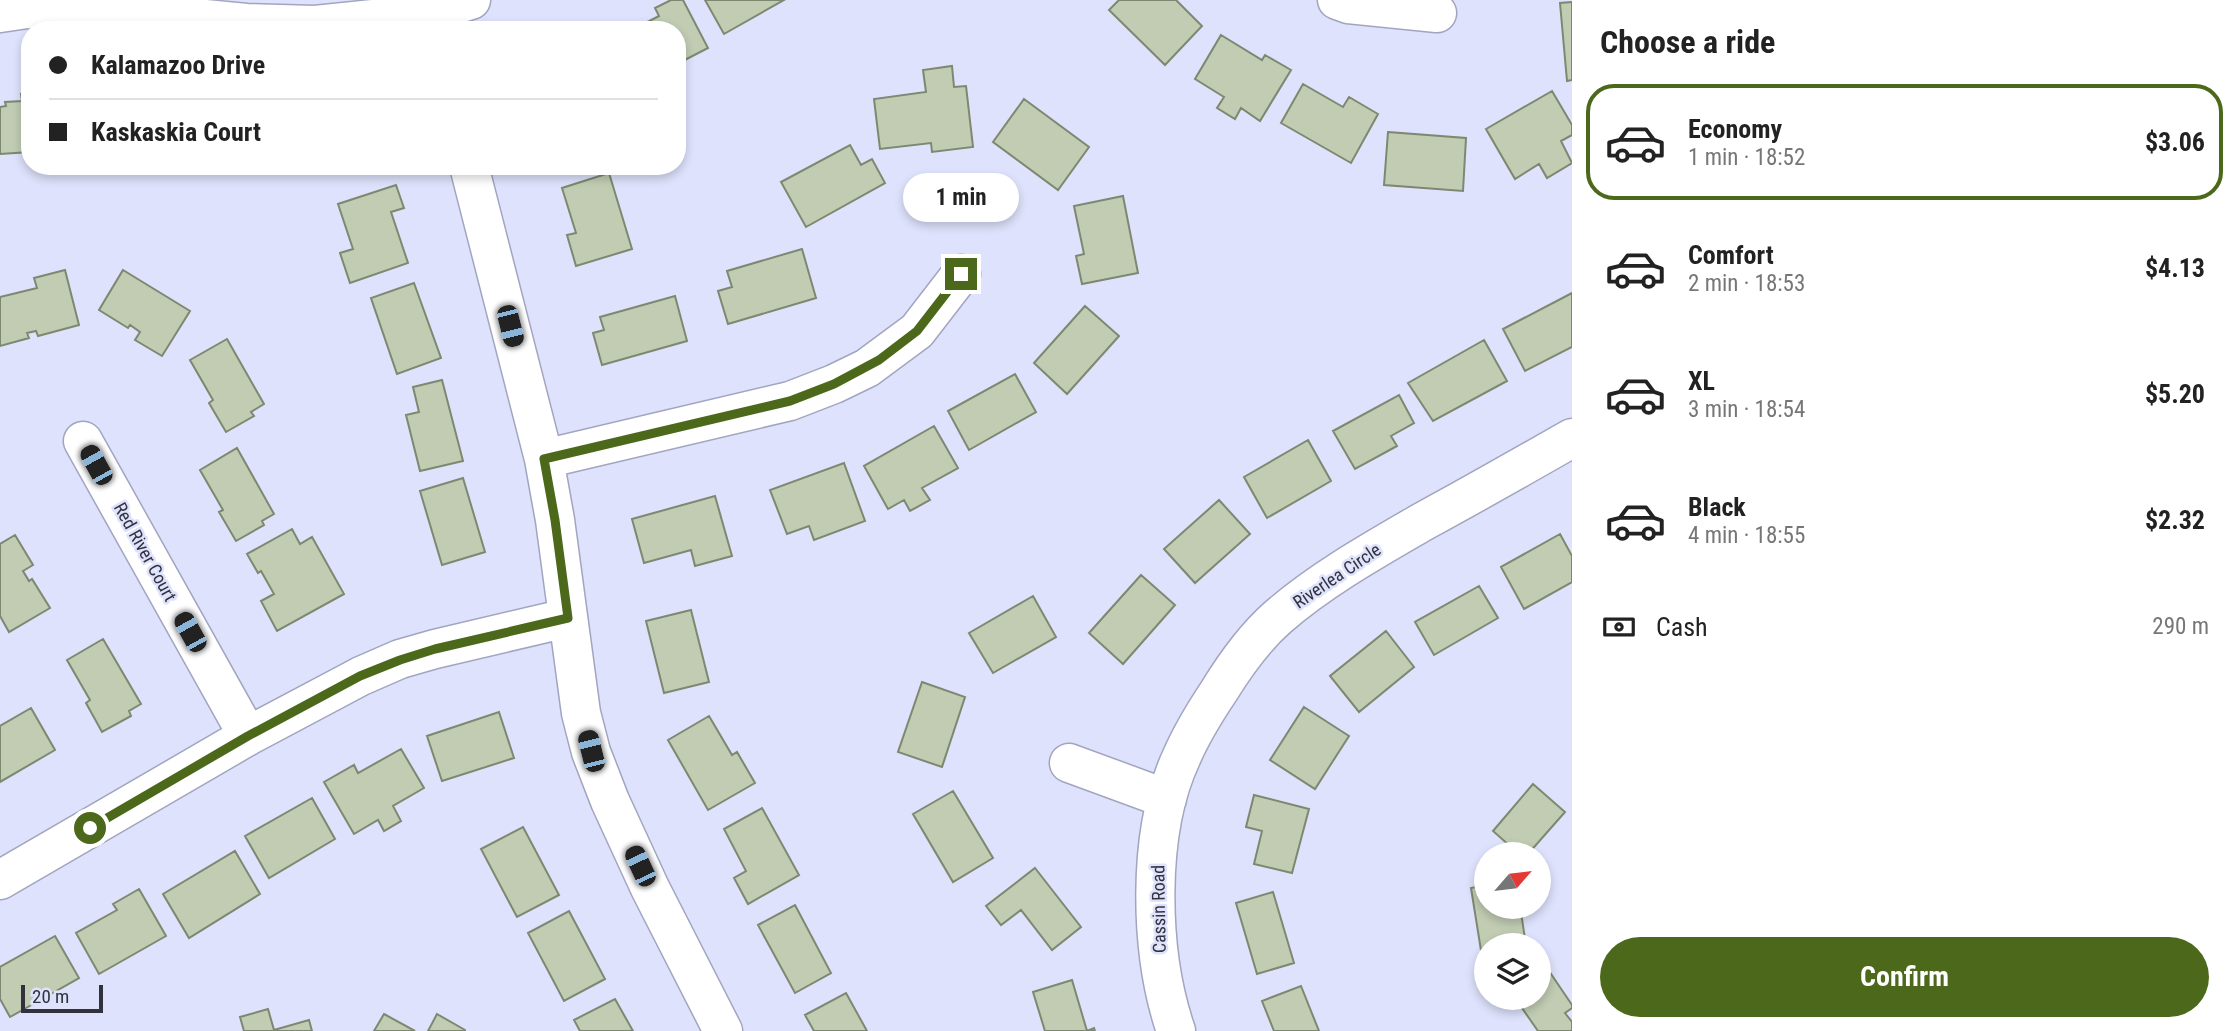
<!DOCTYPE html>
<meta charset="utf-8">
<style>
body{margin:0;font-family:"Roboto Condensed",sans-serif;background:#f2f2f2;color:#222;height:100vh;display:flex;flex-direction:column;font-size:26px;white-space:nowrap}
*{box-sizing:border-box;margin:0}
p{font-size:23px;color:#767676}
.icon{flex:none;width:38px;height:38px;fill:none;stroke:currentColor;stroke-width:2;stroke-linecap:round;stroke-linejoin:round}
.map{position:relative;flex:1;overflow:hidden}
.sheet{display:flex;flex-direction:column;background:#fff;width:665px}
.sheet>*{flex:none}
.banner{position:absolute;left:21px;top:21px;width:665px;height:154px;border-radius:28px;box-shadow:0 4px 10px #0003;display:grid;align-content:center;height:154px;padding:0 28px;background:#fff}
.needle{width:46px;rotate:62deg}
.buttons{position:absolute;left:1474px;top:842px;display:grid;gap:14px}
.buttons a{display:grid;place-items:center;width:77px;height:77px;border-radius:50%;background:#fff;box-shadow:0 4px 10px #0003;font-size:35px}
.scale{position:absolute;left:21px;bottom:18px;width:82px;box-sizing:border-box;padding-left:7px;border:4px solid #31323c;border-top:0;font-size:19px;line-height:24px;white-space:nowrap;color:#31323c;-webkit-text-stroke:5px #dee2fc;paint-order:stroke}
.end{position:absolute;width:32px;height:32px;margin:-16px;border:9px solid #4c681a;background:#fff;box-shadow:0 0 0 4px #fff}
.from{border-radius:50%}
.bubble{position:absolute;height:49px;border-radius:24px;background:#fff;box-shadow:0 4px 10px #0003;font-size:23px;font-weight:700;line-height:49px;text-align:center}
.car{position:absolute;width:21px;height:42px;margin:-21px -10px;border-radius:9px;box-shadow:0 0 5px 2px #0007;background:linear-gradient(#222 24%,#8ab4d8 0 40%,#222 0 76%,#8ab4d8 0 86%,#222 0)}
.banner b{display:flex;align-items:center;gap:24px;height:66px;font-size:26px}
.banner b+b{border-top:2px solid #e0e0e0}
.banner i{width:18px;height:18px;background:#222}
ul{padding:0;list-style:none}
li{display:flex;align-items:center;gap:21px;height:116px;margin:0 14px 10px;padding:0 14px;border:4px solid transparent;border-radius:28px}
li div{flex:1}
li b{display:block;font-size:26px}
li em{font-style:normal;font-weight:700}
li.selected{border-color:#4c681a}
li>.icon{width:63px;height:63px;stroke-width:1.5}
h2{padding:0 28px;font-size:32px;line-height:84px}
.pay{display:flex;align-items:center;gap:18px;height:77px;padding:0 28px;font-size:26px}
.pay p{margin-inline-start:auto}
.primary-button{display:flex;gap:14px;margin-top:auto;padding:14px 28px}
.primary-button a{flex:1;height:80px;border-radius:42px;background:#4c681a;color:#fff;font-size:28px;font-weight:700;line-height:80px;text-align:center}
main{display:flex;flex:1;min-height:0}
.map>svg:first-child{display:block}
</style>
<main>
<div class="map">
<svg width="1572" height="1031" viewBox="0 0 1572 1031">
<rect width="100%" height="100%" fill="#dee2fc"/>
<path fill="#c1ccb3" stroke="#7e8871" stroke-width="2" d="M671,0H683L708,48L677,64V30H632L659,16L655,8Z
M705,0H784L724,34Z
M1119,0H1176L1202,26L1165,65L1109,10Z
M1572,2V80L1567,81L1560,3Z
M1221,35L1262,60L1265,55L1291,70L1260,121L1241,108L1235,119L1217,108L1224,97L1195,79Z
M952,66L954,87L966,86L973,147L932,152L931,143L880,149L874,99L926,92L923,70Z
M1303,84L1343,107L1349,97L1378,114L1351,163L1281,123Z
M1552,91L1572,125V135L1561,141L1572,163L1547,178L1539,164L1515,179L1486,129Z
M30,93V152L0,154V107L6,106L5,102L22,101L21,94Z
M1024,99L1089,147L1058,190L993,142Z
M1388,132L1466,138L1463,191L1384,185Z
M850,145L861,165L872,159L885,183L806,227L781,182Z
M609,173L632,249L576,266L567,235L576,233L562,188Z
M396,185L404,208L391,212L408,263L350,283L340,253L353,249L338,204Z
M1123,196L1138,273L1082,284L1076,256L1084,254L1074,206Z
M802,249L816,298L728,324L718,291L732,287L727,271Z
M65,270L79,325L38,336L36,331L27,333L29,338L0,346V297L37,288L34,278Z
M123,270L190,311L162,356L135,340L140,332L130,325L128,328L99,310Z
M414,283L441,358L397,374L371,298Z
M1572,293V347L1525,371L1503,329Z
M675,296L687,341L602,365L593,333L604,330L600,317Z
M1085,306L1119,336L1067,394L1034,363Z
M227,339L264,404L251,412L254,416L226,432L209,403L213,400L190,360Z
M1484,340L1507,381L1433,421L1408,383Z
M1015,374L1036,412L969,450L948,411Z
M442,380L463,461L420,471L406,415L419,412L413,387Z
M1399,395L1414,423L1391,436L1397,446L1355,469L1333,431Z
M934,426L958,468L922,488L930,500L910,511L904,500L888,509L864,466Z
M1308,440L1331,481L1267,518L1244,477Z
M237,448L274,514L262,521L264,525L236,541L219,512L223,510L200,470Z
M844,463L865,521L814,540L809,526L787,534L770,490Z
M463,478L485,552L442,565L420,491Z
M715,496L732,556L695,566L691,550L644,563L632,519Z
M1219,500L1250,534L1195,583L1164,549Z
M292,529L300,544L312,537L344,594L277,631L261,601L274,594L261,571L258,573L247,554Z
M1560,534L1572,556V582L1524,609L1501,567Z
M15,535L33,565L23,571L29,581L32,579L50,608L9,632L0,616V544Z
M1141,575L1175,605L1123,664L1089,633Z
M1479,586L1498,618L1434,655L1415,622Z
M1033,596L1056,637L993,673L969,633Z
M691,610L709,682L664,693L646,621Z
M1386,631L1414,667L1359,712L1330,676Z
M103,639L141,704L129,711L131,716L102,732L86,703L90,700L67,660Z
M922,682L965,697L942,767L898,752Z
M1304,707L1349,736L1315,789L1270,760Z
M31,708L55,750L0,782V726Z
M499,712L514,758L442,781L427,736Z
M709,716L732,755L737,752L755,783L708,810L668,740Z
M401,749L424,788L393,806L401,821L384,831L378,820L354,834L324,782L354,765L358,773Z
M1533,784L1565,812L1528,854H1519L1493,831Z
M953,791L993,858L953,882L913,814Z
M1254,795L1309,809L1292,873L1254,864L1262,831L1246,827Z
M312,798L335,839L269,878L245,836Z
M762,808L799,875L748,904L734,878L746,871L724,829Z
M523,827L559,895L517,917L481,849Z
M235,851L260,894L189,938L163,894Z
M1035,868L1081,927L1052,950L1021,910L1001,925L986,906Z
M1486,885V906H1520L1526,945H1486V962L1483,963L1471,888Z
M139,889L166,936L99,974L76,933L117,910L113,904Z
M1273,892L1294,963L1257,974L1236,903Z
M795,905L831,973L795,993L758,925Z
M569,911L605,979L564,1001L528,933Z
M55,936L79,978L10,1017L0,999V967Z
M1547,968L1572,1005V1008L1565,1013L1572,1022V1031H1538L1515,998H1538V974Z
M1072,980L1087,1031L1094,1028L1095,1031H1045L1033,992Z
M1301,986L1319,1031H1274L1262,1001Z
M846,993L867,1031H814L805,1015Z
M615,999L633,1031H580L574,1020Z
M268,1009L274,1030L309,1020L312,1031H244L240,1017Z
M384,1014L415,1031H374Z
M437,1014L465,1030V1031H428Z"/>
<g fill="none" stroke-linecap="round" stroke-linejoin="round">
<g stroke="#a2a5bf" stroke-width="41">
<path id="minor" d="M1337,0L1348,4L1437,13
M0,13L27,9L115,10L246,23L315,25L430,13L471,0
M469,166L544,459L555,520L581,713L591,752L610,801L650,888L723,1031
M83,441L248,736
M544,459L790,401L834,384L867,368L917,331L961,274
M1069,763L1167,799
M0,880L248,736L361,676L400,659L435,649L567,618
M1176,1031C1149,952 1146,832 1182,756C1192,733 1205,712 1219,691C1235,665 1254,638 1278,617C1322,579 1374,550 1424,521C1474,494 1523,466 1572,438"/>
</g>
<use href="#minor" stroke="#fff" stroke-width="38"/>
</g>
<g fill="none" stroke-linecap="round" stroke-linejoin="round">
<path stroke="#4c681a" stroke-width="9" d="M90,828L248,736L360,676L400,660L435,649L568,618L555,520L544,459L790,401L834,384L879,360L917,331L961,274"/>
</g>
<g text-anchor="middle" stroke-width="5" stroke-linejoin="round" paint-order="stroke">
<g font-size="18" fill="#31323c" stroke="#dee2fc">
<text transform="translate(145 552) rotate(61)" y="6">Red River Court</text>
<text transform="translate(1337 576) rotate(-34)" y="6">Riverlea Circle</text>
<text transform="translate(1159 909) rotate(-91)" y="6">Cassin Road</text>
</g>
</g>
</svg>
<div class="buttons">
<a><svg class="needle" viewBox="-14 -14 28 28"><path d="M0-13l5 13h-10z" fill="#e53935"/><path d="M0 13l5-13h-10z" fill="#767676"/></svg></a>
<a><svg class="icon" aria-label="layers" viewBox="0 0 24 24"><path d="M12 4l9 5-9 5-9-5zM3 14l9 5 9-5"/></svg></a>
</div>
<div class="scale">20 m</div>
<i class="end from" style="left:90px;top:828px"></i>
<i class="end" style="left:961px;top:274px"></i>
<div class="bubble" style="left:903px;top:173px;width:116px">1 min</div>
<i class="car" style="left:510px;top:326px;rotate:166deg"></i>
<i class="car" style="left:96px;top:465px;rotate:331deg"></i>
<i class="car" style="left:190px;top:632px;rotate:331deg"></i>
<i class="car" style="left:591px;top:751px;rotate:346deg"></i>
<i class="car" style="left:640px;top:866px;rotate:335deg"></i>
<div class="banner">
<b><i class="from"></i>Kalamazoo Drive</b>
<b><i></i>Kaskaskia Court</b>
</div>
</div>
<section class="sheet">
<h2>Choose a ride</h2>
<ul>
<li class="selected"><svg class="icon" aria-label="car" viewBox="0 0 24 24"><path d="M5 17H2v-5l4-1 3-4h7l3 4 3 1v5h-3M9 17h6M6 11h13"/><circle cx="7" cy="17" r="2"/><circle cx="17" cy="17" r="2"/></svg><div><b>Economy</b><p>1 min · 18:52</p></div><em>$3.06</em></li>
<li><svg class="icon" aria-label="car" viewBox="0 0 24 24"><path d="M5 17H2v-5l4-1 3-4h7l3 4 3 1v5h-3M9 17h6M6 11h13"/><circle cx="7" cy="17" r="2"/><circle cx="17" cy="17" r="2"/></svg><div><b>Comfort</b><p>2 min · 18:53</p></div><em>$4.13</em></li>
<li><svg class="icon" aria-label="car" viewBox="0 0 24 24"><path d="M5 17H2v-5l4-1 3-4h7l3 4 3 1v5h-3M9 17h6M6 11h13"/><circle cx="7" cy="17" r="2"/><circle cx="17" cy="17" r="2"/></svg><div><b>XL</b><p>3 min · 18:54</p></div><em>$5.20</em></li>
<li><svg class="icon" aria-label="car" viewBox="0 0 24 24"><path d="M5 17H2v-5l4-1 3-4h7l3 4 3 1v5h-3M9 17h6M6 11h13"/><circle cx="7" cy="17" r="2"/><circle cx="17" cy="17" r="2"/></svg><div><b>Black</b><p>4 min · 18:55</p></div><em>$2.32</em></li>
</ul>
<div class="pay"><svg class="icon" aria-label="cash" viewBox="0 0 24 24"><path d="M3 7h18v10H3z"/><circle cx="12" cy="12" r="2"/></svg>Cash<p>290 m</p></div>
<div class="primary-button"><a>Confirm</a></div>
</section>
</main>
